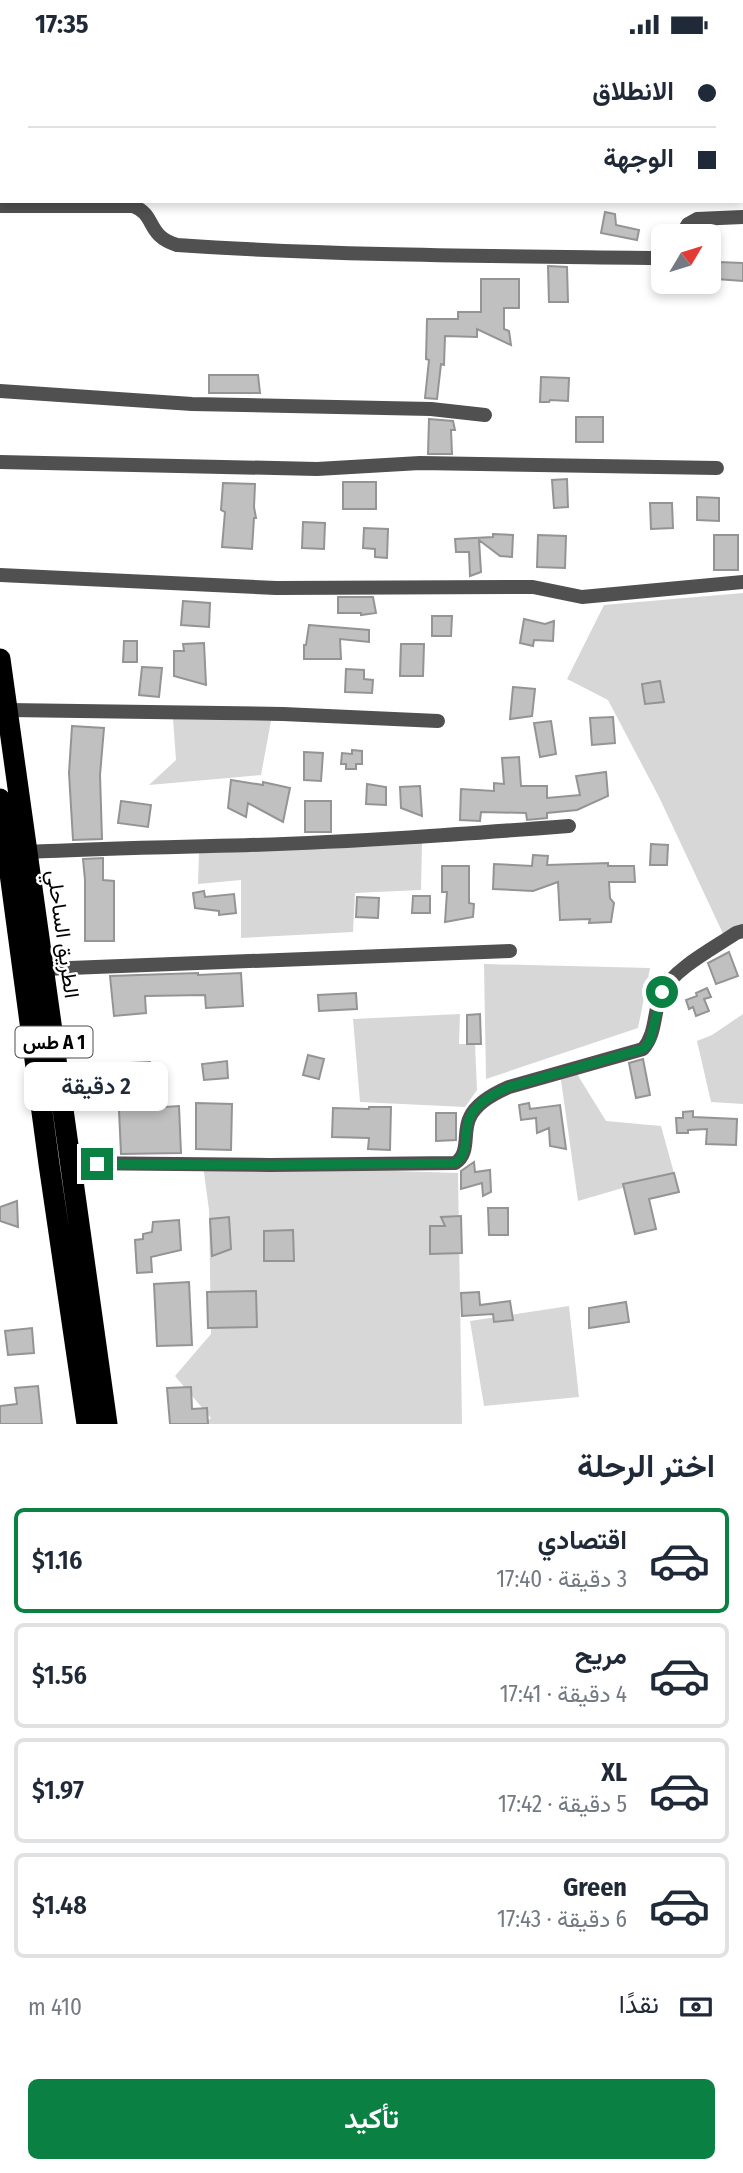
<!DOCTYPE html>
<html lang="ar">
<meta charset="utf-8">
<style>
body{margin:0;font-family:"Fira Sans Condensed",Vazirmatn,sans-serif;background:#f6f6f7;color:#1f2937;direction:rtl;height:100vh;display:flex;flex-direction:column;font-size:26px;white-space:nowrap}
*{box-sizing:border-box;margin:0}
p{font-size:23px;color:#747a83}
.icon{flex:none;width:38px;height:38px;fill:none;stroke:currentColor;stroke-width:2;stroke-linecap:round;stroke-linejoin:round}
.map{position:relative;height:1375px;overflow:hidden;direction:ltr}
.details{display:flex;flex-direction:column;background:#fff;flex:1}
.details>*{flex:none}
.hud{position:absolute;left:0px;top:0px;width:744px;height:154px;box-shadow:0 4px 10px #0003;direction:rtl;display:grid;align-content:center;height:154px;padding:0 28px;background:#fff}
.needle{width:46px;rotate:52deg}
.buttons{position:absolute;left:651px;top:175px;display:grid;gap:14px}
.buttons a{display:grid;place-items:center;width:70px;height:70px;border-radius:10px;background:#fff;box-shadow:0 4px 10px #0003;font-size:35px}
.end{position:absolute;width:32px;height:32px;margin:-16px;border:9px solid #0b8043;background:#fff;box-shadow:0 0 0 4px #fff}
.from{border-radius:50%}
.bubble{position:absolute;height:49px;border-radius:10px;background:#fff;box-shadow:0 4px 10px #0003;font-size:23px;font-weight:600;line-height:49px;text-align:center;direction:rtl}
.hud b{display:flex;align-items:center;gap:24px;height:66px;font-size:26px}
.hud b+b{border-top:2px solid #e0e1e3}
.hud i{width:18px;height:18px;background:#1f2937}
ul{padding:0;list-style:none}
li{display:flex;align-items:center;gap:21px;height:105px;margin:0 14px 10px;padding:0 14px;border:4px solid #e0e1e3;border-radius:10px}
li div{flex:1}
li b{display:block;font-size:26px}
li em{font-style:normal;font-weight:600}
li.selected{border-color:#0b8043}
li>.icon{width:63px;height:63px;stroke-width:1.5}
h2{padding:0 28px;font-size:32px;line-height:84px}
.pay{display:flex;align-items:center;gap:18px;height:77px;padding:0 28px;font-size:26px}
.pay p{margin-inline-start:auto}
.action{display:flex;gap:14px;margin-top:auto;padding:14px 28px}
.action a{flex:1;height:80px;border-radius:10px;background:#0b8043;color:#fff;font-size:28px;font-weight:600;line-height:80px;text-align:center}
.status{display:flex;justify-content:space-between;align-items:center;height:49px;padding:0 35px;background:#fff;direction:ltr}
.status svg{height:19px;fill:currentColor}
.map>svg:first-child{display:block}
</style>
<div class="status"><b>17:35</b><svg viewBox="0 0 49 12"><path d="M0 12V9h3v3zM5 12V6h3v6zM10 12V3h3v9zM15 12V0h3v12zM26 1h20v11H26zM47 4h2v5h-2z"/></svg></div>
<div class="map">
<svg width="743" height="1375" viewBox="0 0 743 1375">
<rect width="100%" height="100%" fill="#fff"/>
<path fill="#d7d7d7" d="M743,544V886L726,891L659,748L608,651L567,630L604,556Z
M173,670L271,672L261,726L149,736L176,711Z
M422,793L421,841L355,844L353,883L241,889V831L198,835L199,804Z
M484,915L650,919L638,979L486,1030Z
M460,965L459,995H475L477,1041L465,1058L360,1053L353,970Z
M743,965V1055L711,1053L697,992L712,986Z
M560,1024L577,1025L606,1072L661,1077L674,1124L578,1152Z
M203,1116L458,1124L462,1375H204L211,1369L175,1327L211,1285L209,1161Z
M569,1257L579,1348L484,1357L470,1272Z"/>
<path fill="#c0c0c0" stroke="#949494" stroke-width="2" d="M605,163L615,165L616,176L639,181L637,191L601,184Z
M718,213L743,214V232L717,230Z
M548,217L567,218L568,253H549Z
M481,230H519V259H504V280L509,282L511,296L477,280V288L445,287L444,316L441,315L437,350L425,349L429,311L426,310L427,270H458V263H481Z
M209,326H258L260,344H209Z
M541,328L569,329L568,352L550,351L549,353H540Z
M576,368H603V393H576Z
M429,370L453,372L455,381H451L452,405H428Z
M567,430L568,458L554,459L552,431Z
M343,433H376V460H343Z
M223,434L255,435L254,458L256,469H254L252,500L222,498L225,463L221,461Z
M697,448L719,449V472L697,471Z
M650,454H672L673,479L651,480Z
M303,473L325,474L324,500L302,499Z
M364,479L388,480L387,509L375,508V500L363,499Z
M493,485L513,486L512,508L500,507L479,491L481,523L470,527L469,503H456L455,490L493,488Z
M538,486L566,487L565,519L537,518Z
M714,486H738V521H714Z
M338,548H373L376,564L361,566V564H338Z
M183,552L210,554L209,578L181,576Z
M432,567H452L451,587H432Z
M524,570L545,575L554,572L553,592L534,591L533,597L520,594Z
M309,576L369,581V593L340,590L341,610H304V596H306Z
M124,592H137V613H123Z
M204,594L206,636L174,627V602H184L183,595Z
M401,595H424L423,627H400Z
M142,618L162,619L159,648L139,646Z
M346,620L364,621V630L373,631L372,644L345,643Z
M660,632L664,653L645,655L642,635Z
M513,638L535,640L532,667L510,670Z
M613,668L615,694L592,696L590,669Z
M551,672L556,705L540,708L534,674Z
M72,677L104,679L100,726L102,790L73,791L69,724Z
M352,701L362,702V715H356V720H346V715H341L342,704L352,705Z
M304,703L323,704L321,732L304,731Z
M519,708L521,737H547V749L580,746L576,727L606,723L608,747L577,761L547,764V769L527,771L526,764L481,763L480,772L460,771L461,740L494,742V734L504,735L502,709Z
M231,731L263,736V733L290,739L283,773L248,754L246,768L228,759Z
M367,735L386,738V756L366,755Z
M420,737L422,767L401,759L400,738Z
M121,752L151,756L148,778L118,774Z
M305,752H331V783H305Z
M651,795L668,796L667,816H650Z
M533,806L548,807L547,816L608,814V817H634L635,833H609L610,849L614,854L611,873L589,874L590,870L560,871L558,833L533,842L493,840L494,815L532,817Z
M103,809V831L114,832V892H85V831L83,810Z
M442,817H469V854L474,855L473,868L445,873L447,843H442Z
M204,842L205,848L234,845L236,864L219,866V862L195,859L193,844Z
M413,847H430V864H412Z
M357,848L379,849L378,869L356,868Z
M729,903L738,927L716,935L708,914Z
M198,924V926L241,924L243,957L206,959L205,946L145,947L146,964L114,967L110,927Z
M707,939L711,948L704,950L709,962L696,967L693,958L689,960L686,951L697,947L696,944Z
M356,944L357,960L319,962L318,946Z
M480,965L481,995H467V966Z
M308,1006L324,1010L319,1030L303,1026Z
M643,1010L650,1046L636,1049L629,1014Z
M227,1012L228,1029L204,1031L202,1015Z
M150,1013L151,1029L132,1030L131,1014Z
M196,1054L232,1055L231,1101L196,1100Z
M529,1054L530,1060L560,1056L566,1100L550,1097L549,1079L537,1084L536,1069L521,1071L519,1056Z
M179,1057L181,1104L121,1105L119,1061Z
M369,1058H391L390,1101L368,1100L369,1089L332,1088L333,1059L369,1060Z
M693,1062V1068L737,1070L736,1096L706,1095L707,1080L688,1081V1084H677L676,1069H683V1063Z
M436,1064H456V1091L436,1092Z
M474,1113L475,1123L490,1121L491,1143L483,1147L482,1134L461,1140V1122Z
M674,1124L679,1143L649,1150L656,1180L635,1185L623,1135Z
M17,1152L18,1178L0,1172V1158Z
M488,1159H508V1186H489Z
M461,1167L462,1204L430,1205V1177H445L441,1168Z
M229,1168L231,1200L212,1207L210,1170Z
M179,1171L181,1201L151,1208L152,1223L137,1224L135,1191L143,1190V1185L152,1183L153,1173Z
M293,1181L294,1212H264V1182Z
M189,1233L192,1296L157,1297L154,1235Z
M256,1242L257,1278L208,1279L207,1243Z
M479,1243L480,1256L510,1252L513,1271L494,1273L493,1265L462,1267L461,1244Z
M626,1253L629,1273L589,1279V1259Z
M32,1279L34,1304L8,1306L5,1282Z
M38,1337L42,1375H0V1357L17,1355L15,1339Z
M191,1338L192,1360L207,1359L208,1375H170L167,1339Z"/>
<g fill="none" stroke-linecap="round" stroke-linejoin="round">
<path stroke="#505050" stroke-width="14" d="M462,2V0
M0,66H2
M742,70H743
M0,157H133C157,166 145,186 177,196C339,207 501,207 663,209
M681,187L688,175L697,170L743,168
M0,342L192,355L431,360L485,366
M0,413L317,420L420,414L717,419
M0,526L276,539L533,538L582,548L743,533
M8,661L283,665L438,672
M27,803C101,799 176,798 250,796C356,793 463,785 569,777
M44,920L510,902
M70,1114L270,1116L455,1114C471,1104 462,1083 470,1068C477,1053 495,1044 509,1038L643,1000C657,984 653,962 662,943C675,919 714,899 736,884L743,882"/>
<path stroke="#000" stroke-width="21" d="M0,610L107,1375
M0,750L49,1115L87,1375"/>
</g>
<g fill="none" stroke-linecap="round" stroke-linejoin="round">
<path stroke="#0b8043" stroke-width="9" d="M97,1115L270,1116L455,1114C471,1104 462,1083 470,1068C477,1053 495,1044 509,1038L643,1000L650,992L662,943"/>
</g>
<g text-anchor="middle" stroke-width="5" stroke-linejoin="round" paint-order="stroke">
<rect fill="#fff" stroke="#4c4c4c" stroke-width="2" x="15.5" y="977.5" width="77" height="31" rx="5"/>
<g font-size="19" font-weight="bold" fill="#000">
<text x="54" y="1000">طس A 1</text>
</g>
<g font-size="21" fill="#000" stroke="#fff">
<text transform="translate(63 885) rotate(82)" y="7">الطريق الساحلي</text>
</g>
</g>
</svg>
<div class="buttons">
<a><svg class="needle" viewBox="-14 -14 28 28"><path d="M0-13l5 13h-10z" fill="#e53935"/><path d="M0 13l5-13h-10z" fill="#747a83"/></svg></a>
</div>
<i class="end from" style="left:662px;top:943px"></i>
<i class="end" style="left:97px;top:1115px"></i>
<div class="bubble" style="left:24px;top:1013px;width:144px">2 دقيقة</div>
<div class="hud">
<b><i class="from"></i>الانطلاق</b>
<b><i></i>الوجهة</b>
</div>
</div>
<section class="details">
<h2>اختر الرحلة</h2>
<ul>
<li class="selected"><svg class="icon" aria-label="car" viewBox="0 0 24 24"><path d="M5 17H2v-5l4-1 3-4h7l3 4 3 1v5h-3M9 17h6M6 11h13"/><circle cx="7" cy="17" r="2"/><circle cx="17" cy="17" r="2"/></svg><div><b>اقتصادي</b><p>3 دقيقة · 17:40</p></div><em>$1.16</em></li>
<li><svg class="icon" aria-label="car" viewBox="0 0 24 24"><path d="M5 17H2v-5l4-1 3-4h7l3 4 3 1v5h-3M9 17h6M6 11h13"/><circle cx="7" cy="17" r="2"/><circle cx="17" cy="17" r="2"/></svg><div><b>مريح</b><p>4 دقيقة · 17:41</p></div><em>$1.56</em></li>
<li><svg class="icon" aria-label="car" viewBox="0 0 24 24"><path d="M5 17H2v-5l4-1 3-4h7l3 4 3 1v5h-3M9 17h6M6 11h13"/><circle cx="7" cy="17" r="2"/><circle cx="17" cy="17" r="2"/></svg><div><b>XL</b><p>5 دقيقة · 17:42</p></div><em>$1.97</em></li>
<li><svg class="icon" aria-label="car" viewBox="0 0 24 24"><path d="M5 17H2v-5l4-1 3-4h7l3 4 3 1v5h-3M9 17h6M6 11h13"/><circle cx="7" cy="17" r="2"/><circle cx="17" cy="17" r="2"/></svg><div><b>Green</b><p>6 دقيقة · 17:43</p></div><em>$1.48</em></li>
</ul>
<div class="pay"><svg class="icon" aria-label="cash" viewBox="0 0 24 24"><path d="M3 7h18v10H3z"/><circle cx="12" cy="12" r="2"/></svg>نقدًا<p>410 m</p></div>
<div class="action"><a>تأكيد</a></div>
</section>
